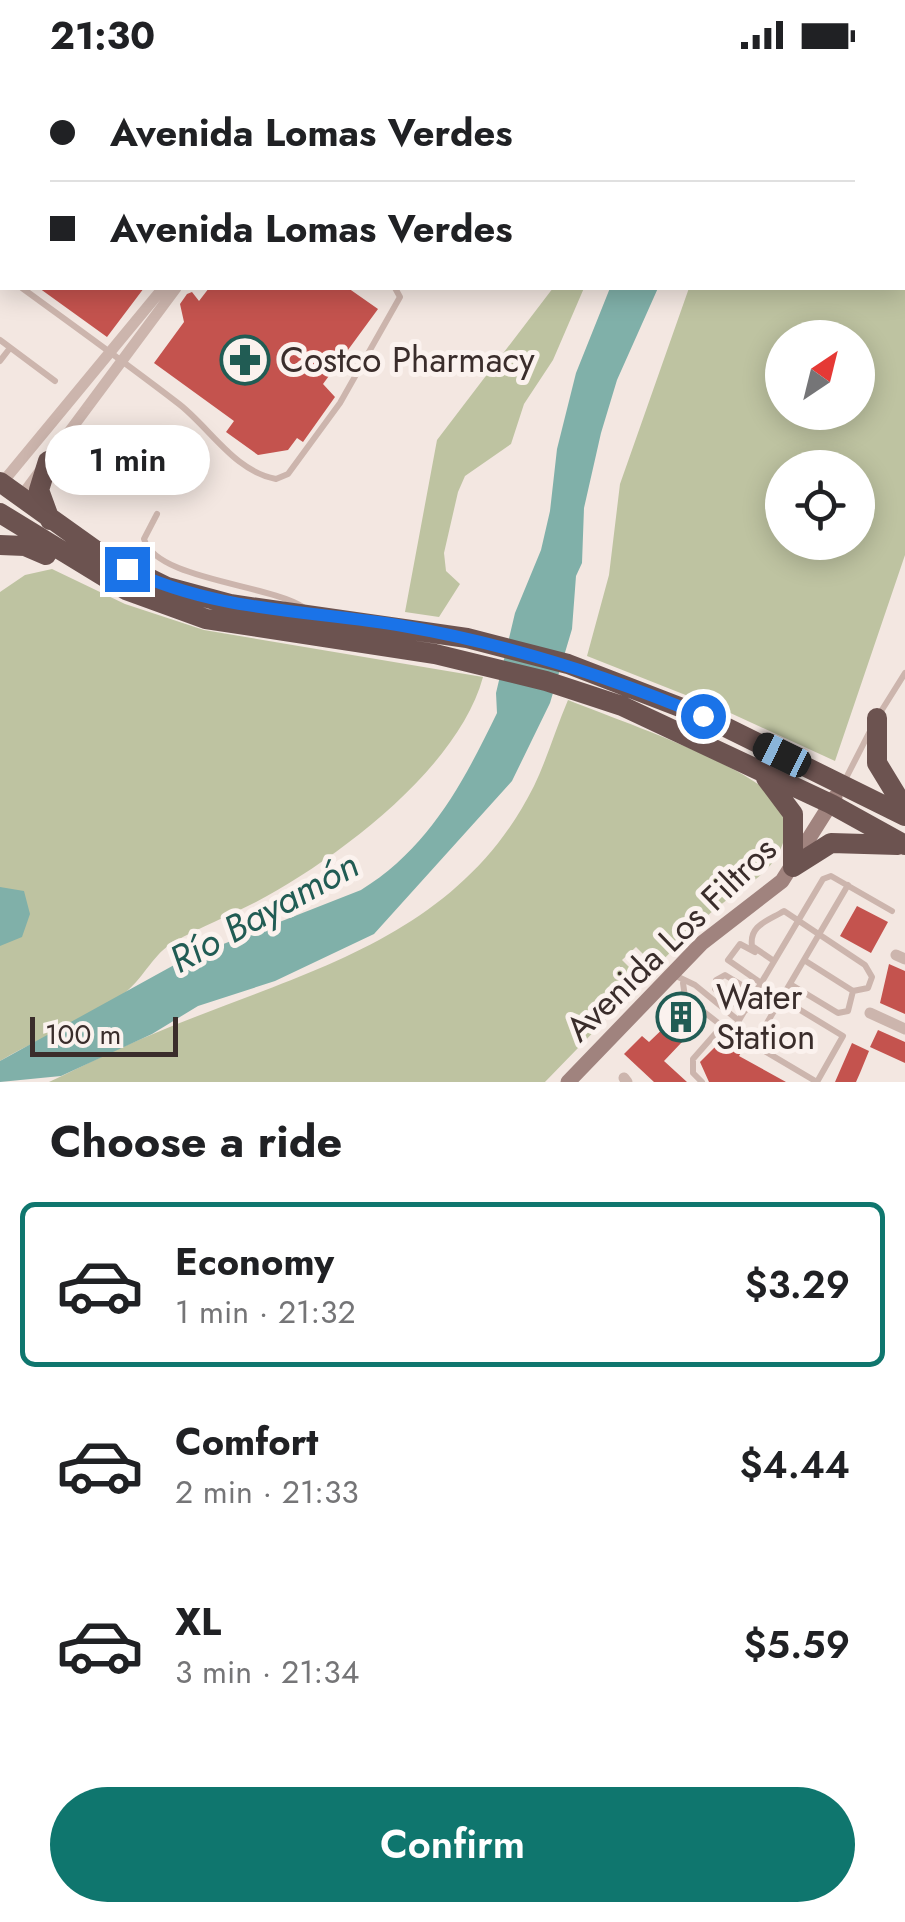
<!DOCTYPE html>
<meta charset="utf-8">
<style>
body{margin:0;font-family:Jost,sans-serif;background:#f6f6f6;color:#202124;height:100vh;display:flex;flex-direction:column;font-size:38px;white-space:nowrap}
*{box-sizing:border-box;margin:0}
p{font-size:32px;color:#757577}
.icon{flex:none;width:55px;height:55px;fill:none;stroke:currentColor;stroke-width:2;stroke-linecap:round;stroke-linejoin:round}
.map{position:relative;height:1012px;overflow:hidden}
.drawer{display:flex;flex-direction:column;background:#fff;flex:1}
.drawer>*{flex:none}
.hud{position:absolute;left:0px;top:0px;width:905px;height:220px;box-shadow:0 5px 25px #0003;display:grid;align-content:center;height:220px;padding:0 50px;background:#fff}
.needle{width:65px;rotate:35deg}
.fabs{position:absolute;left:765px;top:250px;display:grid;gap:20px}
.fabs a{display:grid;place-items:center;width:110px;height:110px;border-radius:50%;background:#fff;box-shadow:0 5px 25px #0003;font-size:50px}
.scale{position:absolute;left:30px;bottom:25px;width:148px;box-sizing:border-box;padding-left:10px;border:5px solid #3a2d2b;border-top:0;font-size:28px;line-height:35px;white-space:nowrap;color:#3a2d2b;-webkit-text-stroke:8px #fbf2ee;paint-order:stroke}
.end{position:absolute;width:45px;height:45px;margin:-22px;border:12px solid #1a73e8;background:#fff;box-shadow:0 0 0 5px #fff}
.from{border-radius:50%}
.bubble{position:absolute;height:70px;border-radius:35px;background:#fff;box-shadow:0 5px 25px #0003;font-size:32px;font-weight:600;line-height:70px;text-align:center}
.car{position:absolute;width:30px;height:60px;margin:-30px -15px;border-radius:12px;box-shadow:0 0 8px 2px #0007;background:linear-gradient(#222 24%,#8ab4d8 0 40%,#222 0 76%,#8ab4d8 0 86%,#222 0)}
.hud b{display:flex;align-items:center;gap:35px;height:95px;font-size:38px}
.hud b+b{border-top:2px solid #e0e0e0}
.hud i{width:25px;height:25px;background:#202124}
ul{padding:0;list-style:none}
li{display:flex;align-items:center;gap:30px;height:165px;margin:0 20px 15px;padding:0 30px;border:5px solid transparent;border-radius:15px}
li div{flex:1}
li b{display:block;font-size:38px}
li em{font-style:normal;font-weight:600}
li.active{border-color:#0f766e}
li>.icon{width:90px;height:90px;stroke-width:1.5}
h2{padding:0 50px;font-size:45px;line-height:120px}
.cta{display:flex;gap:20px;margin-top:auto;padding:20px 50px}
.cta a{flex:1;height:115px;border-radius:60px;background:#0f766e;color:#fff;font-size:40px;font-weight:600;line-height:115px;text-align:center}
.status{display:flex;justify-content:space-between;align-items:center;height:70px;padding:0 50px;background:#fff;direction:ltr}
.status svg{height:28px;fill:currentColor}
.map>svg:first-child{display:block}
</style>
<div class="status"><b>21:30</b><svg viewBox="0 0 49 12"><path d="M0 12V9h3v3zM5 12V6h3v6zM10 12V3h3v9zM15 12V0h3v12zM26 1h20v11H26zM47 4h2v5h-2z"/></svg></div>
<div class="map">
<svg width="905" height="1012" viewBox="0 0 905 1012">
<rect width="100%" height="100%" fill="#f3e7e1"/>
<path fill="#bec3a1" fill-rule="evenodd" d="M770,0H905V485L835,691L726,641L587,586L609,505L620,414L689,218H902V2ZM782,268H858V342H782ZM782,398H858V472H782Z
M553,218H584L553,290L524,334L511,374L465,406L458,422L444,483L446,501L460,514L439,547L405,542L437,370Z
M52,499L125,534L204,560L483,607C458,699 337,789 256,832C229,846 200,857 174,872C154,883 144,907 127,921C90,950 40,967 0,991V522L25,505Z
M568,630C620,651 730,688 771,724C780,733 783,747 786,759C781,802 744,815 714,840C694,857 675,878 656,897L636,877L622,890L643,911L545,1012H49C83,996 118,978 153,964C299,902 456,872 534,716C547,689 556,658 568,630Z"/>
<path fill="#80b0a9" d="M610,218H658L617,310L601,363L584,438L582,493L576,506L572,559L550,633L512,711L374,864L275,911L198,936L152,964L61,1006L0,1012V991L185,889L361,820C429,778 463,713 497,643L496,623L515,543L541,480L550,441L557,379L576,303Z
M0,817L24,821L30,844L22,867L0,876Z"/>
<path fill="#c4534e" d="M39,218H144L107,267Z
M209,218H348L378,239L323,314L335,327L303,372L297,368L288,380L258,385L226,362L234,351L154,293L184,252L180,234L187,224L192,222L199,231Z
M857,836L888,852L871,883L840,866Z
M889,894L905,901V944L880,933Z
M670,928L700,953L664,991L687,1012H654L624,984L642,966L649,972L672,950L661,942Z
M878,960L905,972V993L870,977Z
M725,967L744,978L739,986L786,1012H709L700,992Z
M852,973L869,981L860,1003L856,1012H835Z"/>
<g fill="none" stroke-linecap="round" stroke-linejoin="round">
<path stroke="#ccb5ad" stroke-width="6" d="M0,40L2,42
M0,202L2,203
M22,218C74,256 127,294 179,334C210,358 234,401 276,409L288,404L340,333L400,227L395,218
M0,270L55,311
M0,291L10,278
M157,444L144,469C156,510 268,514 303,537
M880,643L905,603
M843,714L869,663
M755,882L740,874L728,890L761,913
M774,891L752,876C749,855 768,851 784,841L865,895L872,907L868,918L853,921
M672,904L695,915L739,951
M683,913L685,927L722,956L817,1012L843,966L782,929
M790,914L838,943L848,941L853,921L804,890
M745,941L715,919L716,910L725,905L755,923
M732,962L823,809L831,806L892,841
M754,975L848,815
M702,1012L693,1003V989L722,956"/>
<path stroke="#ccb5ad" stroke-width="11" d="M116,0L120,2
M450,0L455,2
M329,2L331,0
M562,2L565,0
M2,413L163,218
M20,428L176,218
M896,885L905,889
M870,943L905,959
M624,1008L627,1012"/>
<path stroke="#a0837e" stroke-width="15" d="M568,1012L702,873L782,811L835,727"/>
<path stroke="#6c5350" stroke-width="20" d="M48,391L39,420L50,450
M0,412L102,485L167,517L230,534L467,568L568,594L703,646L905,746
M0,443L126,520L206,549L435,584L546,611L622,636L831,734L905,775
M0,475L25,476L46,485
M877,648V693L905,739
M766,708L793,744V797
M793,797L831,773L898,775"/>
</g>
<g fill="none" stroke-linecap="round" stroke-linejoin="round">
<path stroke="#1a73e8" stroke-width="12" d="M127,499C215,542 309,540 403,556C508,574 605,605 703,646"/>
</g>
<defs>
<g id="pharmacy-ring" transform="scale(2.5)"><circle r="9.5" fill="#fbf2ee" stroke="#215c54" stroke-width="1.5"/><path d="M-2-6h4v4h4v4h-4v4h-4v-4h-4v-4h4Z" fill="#215c54"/></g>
<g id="building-ring" transform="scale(2.5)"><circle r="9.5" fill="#fbf2ee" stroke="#215c54" stroke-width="1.5"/><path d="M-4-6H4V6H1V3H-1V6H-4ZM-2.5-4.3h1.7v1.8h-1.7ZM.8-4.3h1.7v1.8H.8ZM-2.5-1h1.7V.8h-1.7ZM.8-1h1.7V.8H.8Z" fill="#215c54"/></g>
</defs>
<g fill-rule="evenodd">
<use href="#pharmacy-ring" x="245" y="290"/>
<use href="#building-ring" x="681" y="947"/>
</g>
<g text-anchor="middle" stroke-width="10" stroke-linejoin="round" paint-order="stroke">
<g font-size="35" fill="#3a2d2b" stroke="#fbf2ee" text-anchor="start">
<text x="280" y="302">Costco Pharmacy</text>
<text x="716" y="939">Water<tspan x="716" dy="40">Station</tspan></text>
</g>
<g font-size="35" fill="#3a2d2b" stroke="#fbf2ee">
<text transform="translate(671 869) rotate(-44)" y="12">Avenida Los Filtros</text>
</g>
<g font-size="38" font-style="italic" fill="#215c54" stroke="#fbf2ee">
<text transform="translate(264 842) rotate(-29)" y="13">Río Bayamón</text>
</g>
</g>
</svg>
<div class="fabs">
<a><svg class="needle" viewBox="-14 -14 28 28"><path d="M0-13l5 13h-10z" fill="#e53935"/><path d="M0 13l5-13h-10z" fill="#757577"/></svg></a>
<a><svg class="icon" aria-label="locate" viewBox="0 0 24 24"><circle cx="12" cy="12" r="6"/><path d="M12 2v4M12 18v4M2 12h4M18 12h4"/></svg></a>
</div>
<div class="scale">100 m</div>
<i class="end from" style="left:703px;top:646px"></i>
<i class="end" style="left:127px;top:499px"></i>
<div class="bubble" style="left:45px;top:355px;width:165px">1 min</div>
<i class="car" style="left:782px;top:685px;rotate:296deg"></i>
<div class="hud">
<b><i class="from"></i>Avenida Lomas Verdes</b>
<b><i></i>Avenida Lomas Verdes</b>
</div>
</div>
<section class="drawer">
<h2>Choose a ride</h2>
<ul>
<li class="active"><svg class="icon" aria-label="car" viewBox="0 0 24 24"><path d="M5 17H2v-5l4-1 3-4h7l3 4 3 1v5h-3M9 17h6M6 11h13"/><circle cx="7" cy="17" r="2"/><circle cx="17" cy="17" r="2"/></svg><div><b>Economy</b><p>1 min · 21:32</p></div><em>$3.29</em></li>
<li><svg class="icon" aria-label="car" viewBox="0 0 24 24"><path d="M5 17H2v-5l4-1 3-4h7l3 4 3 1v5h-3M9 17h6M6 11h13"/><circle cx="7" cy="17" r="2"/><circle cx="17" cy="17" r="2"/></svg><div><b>Comfort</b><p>2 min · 21:33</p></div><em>$4.44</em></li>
<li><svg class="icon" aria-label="car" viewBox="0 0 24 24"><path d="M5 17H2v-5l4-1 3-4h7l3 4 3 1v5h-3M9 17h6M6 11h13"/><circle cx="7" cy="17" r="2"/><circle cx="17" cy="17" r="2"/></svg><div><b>XL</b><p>3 min · 21:34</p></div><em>$5.59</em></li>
</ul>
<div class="cta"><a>Confirm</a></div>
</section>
